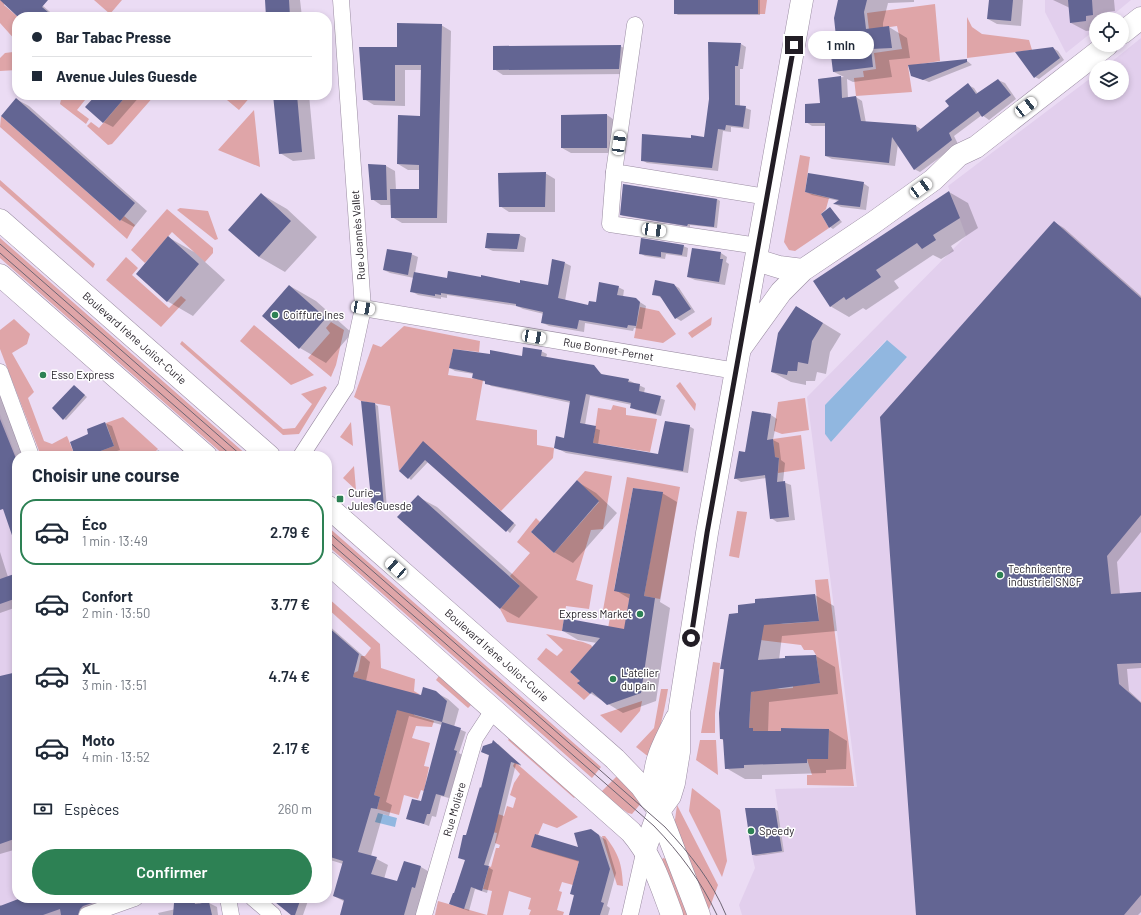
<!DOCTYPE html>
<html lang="fr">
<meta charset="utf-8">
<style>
body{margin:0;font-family:Barlow,sans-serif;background:#f2f2f3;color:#1f2937;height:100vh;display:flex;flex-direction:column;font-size:15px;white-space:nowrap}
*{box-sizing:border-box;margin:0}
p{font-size:13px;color:#747a83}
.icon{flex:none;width:22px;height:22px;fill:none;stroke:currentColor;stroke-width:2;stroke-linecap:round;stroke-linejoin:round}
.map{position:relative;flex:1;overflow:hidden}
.drawer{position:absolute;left:12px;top:451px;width:320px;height:452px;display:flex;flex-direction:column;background:#fff;border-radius:16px;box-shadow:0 2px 6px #0003}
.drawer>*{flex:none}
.banner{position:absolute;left:12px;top:12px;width:320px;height:88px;border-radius:16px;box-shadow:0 2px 6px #0003;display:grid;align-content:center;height:88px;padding:0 20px;background:#fff}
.fabs{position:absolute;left:1089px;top:12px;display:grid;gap:8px}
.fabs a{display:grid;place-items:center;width:40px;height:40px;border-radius:50%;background:#fff;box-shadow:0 2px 6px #0003;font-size:20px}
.end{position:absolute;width:18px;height:18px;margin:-9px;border:5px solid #221d25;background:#fff;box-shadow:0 0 0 2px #fff}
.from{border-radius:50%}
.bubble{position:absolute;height:28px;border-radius:14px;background:#fff;box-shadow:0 2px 6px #0003;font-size:13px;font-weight:600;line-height:28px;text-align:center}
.car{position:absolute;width:12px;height:24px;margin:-12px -6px;border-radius:5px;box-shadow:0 0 3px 1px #0007;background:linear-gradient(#fff 24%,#345 0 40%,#fff 0 76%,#345 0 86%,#fff 0)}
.banner b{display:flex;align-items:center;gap:14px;height:38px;font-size:15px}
.banner b+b{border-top:1px solid #e0e1e3}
.banner i{width:10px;height:10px;background:#1f2937}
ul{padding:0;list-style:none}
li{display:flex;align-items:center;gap:12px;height:66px;margin:0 8px 6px;padding:0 12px;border:2px solid transparent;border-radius:16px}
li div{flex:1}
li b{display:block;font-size:15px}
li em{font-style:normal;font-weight:600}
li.active{border-color:#2d8154}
li>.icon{width:36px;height:36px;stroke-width:1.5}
h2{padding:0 20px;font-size:18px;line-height:48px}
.pay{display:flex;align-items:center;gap:10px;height:44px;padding:0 20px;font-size:15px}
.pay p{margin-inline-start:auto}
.action{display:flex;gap:8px;margin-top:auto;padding:8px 20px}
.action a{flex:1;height:46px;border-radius:24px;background:#2d8154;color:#fff;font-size:16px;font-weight:600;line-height:46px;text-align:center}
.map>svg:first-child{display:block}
</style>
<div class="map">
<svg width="1141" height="915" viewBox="0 0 1141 915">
<rect width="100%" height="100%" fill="#ebdcf4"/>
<path fill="#e2cfed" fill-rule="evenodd" d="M1045,0H1131L1108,19H1096V29L1066,53L1045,12Z
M1141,38V915H742L739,905L755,868L752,855L784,852L775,789L857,787L807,397L966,236L948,186L1096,74V93H1122V67H1105ZM886,340L907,357L831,442L825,434V405Z
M0,414L17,458V898H108L62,915H0Z"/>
<path fill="#dfa5a8" d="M0,0H7L4,5L18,17L17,42L0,23Z
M94,0H122L110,14Z
M758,0H767L765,14H758Z
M935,4L940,61L908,66L912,92L856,96L854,78L864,77L863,71L876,69L874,53L902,49L897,26L869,30L867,13Z
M967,17L972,27L982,34L1029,40L1032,50L967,58Z
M13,52L17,55V70L0,71V58L5,53Z
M62,95H89L77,110L89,119L86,124L60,104Z
M127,95H155L112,144L108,145L87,126L91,122L99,128Z
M221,95H252L239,110Z
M254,110L260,167L218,150Z
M1,116L120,221L124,216L135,225L127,239L0,127Z
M800,155L810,157L805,192L829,198L826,209L821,214L829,228L795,251L789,250L784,242Z
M0,180L95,264L93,268L0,186Z
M180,208L208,211L218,239L215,240L177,210Z
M167,209L213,248V253L205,262L172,232L145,263L131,250Z
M0,238L248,456H225L0,258Z
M126,257L138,268L132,275L169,308L181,296L186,300L161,327L106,280Z
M640,307L659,311L676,334L663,343L634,338Z
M712,317L711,325L692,338L688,333Z
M14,319L30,334L27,344L12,353L34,392L28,398L44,441L52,444L67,436L75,456H41L0,349V330Z
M331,322L344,330L336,365L331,377L308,358L330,333L326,328Z
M254,325L314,375L291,385L240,341Z
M404,326L480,341L479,352L453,349L448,375L483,380L476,420L537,430V445L554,448L553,458L501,511L423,442L399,471L390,406L361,401L354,397L373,344L381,347Z
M182,341L283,429L295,428L312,404L301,394L325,386L327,388L299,434L283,435L180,344Z
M680,382L696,404L695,411L676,386Z
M805,398L809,430L782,434L774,431L778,402Z
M613,405L626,408V415L657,419L650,452L593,443L598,408L611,410Z
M123,417L158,449L151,456H87L114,446L106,423Z
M351,422L353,446L340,437Z
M801,435L805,469L778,473L779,458L771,456L774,447L773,439Z
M354,466L356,490L343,478Z
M585,471L612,476L603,529L591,530L576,580L593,585L589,609L566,606L562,631L507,622L500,609L520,586L510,576L530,553L517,542L536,518L540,522L531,532L554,553L599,502L577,480Z
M627,477L680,487L660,599L644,596L662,492L633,488L614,590L630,594L623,641L606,639L611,612L603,610Z
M737,511L747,512L739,558L729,556Z
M327,526L601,767L592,778L327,545Z
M828,579L854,786L807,785V775H812L807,759L828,758L829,729L781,728V731H765V741L749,728L751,692H754L756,684L780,689L793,688V686L820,683L816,655L813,650H804L801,645L761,640V619L783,624L819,621L815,580Z
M327,597L380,644L381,668L415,679L414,691L419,694L414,715L434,721L432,727L416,726L412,738L430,743L424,766L429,767L424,791L421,790L418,799L404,795L399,815L377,809L380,797L374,795L402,691L353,677L354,673L358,671L361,656H365L371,648L327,608Z
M546,634L583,642L591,645L596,654L589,651L570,672L580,681L578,684L590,694L584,700L537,659L546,648L557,656L563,650Z
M713,662L720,663L715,714V733H701Z
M439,676L471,705L468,708L436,680Z
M661,689H668C664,713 659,736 650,758L636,747L654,728Z
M642,701L640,711L621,733L600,715Z
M512,735L579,793L574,798L508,740Z
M700,740H716L718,775L696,760Z
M515,762L578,817L557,828L543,823L538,835L535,834L579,861L573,885L562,882L559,891L562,892L557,910L564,912L563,915H529L531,910L528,909L531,898L509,891L503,915H435L438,901L487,915L492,891L483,889L489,866L491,867L496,848H499L500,845L495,843L497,833L492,832L498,814L504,816L507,806L513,808L516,798L510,795L514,783L520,774L513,766Z
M619,774L642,802L632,814L628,813L600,793Z
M692,788L720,810L727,861L722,877L689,811Z
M677,805L718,885L707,915L674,827Z
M602,836H605C619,854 622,864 623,886L617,885Z
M663,858L667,859L691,915H678L661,861Z"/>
<path fill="#91b7e0" d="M887,340L907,357L831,442L825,434V405Z
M378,813L397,818L395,827L375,822Z"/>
<path fill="#0003" d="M9,0H36L56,17H19Z
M266,0H300L302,17H267Z
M675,0H760V15H678L675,13Z
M839,0H914V2L888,3L883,23V28L889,27L907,38L910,58L889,60L892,77L853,82L847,79L848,98L856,97L862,101L866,123L916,126L921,129L951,107L968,85L974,88L978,94L998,80L1005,83L1016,99L989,120L982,115L954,136L958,144L920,172L914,169L898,144L895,166L832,159L826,156V126H812L806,122L821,104L819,79L844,77L834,72Z
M990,0H1023L1021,26L997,24L988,19Z
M1053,0H1114L1115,11L1107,12V19H1096V30L1086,31L1071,23L1070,8Z
M441,25L451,31L447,223H402L392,217L391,205H381L372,199L386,166L395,171L396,190H420V170H408L398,164L421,117L422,70H405V106L374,105L364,99L398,48Z
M741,44L746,47L743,69H740V106L751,110L749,129L731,127V132L723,131L718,171L647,163L642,160L691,139L705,138Z
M620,46L630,51L628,74L503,75L494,69Z
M1053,48L1058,51L1064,60L1039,79L1035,77Z
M966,60L972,65L929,82L911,75Z
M97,95H141L113,127L103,122Z
M274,95H309L315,159L293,161L280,153Z
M16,99L29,106L147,211L134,227L121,220Z
M607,115L616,121V153H571L562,148Z
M545,173L555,179V212H509L500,206Z
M863,183L869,187L866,210L841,207L835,204L839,201L812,195L806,192Z
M624,185L717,199L720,201L717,228L690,225V227L624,216L621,215Z
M949,192L968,203L978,228L951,246L954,251L941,259L933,255L894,281L899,288L866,310L863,308L849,317L830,306Z
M261,194L287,209L317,237L285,272L259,257Z
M830,208L842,222L833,229L830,227Z
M1054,222L1064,228L1141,296V532L1117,562L1120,594L1141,593V668L1127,669L1129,691L1141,702V912L1138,915H917Z
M520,235L526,238L524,252L493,251L486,248Z
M168,237L194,252L225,280L193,316L167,301Z
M683,246L688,248L687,257L666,254L665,259L645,256L640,253Z
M721,253L727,257L726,262L729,264L725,285L695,280L688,277Z
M411,254L418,257L415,273L448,279L549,286L565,263L571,266L565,301L589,306L597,303L618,287L624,290L623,297L635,299L646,306L642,329L634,328L633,331L585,323L584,332L549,326L543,323L544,314L523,309L517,306L447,295V298L441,297V299L418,295L411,291L414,278L390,273L384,270Z
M674,285L679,288L695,312L681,321L676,318L662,298L653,294Z
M290,286L316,301L352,333L326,363L300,348Z
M797,307L841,334L830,352L826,374L817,372L815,381H806V385L791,382L772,372Z
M541,351L547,354L546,358L593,366L604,376L628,380L645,388L644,393L665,400L661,416L636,410L631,407L632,405L590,396L585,425L600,430L598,445L659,455L689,426L694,429L688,473L566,453L555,447L564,439L571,403L491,386L486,382L473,378L474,374L455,371L450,368L491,355L522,357Z
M77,388L87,397L66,420L64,419Z
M0,393L24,456H17V548L0,497Z
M375,404L378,406L387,508L373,507Z
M771,415L777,419L773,440L779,443L781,460L785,463L783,482L791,485L795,520L777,522L771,518L766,478L741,482L735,478L746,453Z
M105,423L112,426L120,450L102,456H76L89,435L88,430Z
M426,444L516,525L510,533L428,462L411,480L409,478Z
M158,450L169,456H153Z
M578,482L596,493L617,513L573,563L554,552Z
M662,493L677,502L660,602L670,608L656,701L623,713L590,693L581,681L597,643L578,640L563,631L625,630L630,599L615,590Z
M418,497L437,507L538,597L519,618L501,608Z
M0,552L8,577L17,582V607L0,613Z
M815,595L834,606L837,631L782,636L779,660L816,656L835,667L838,694L769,702L768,732L829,730L847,741L846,769L826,770V773L762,775V779H745L726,768L725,741L721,739L725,671L721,668L730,615Z
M327,624L370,662L366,681L421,697L435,692L448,699L459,709L454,727L466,732L459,753L462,755L449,798L441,796L436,817L432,816L429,826L408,818L422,803L442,725L409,716L386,802L392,805L389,816L383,814L371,856L388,865L384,879L398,883L404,863L421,867L433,874L418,915H341L345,902L334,896L343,864L327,859Z
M17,673V849L0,854V678Z
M498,744L522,766L516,764L498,836L488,867L493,870L487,893L475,889L469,911L450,904L455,895L466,860L459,857L482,789L490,756L482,752Z
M775,809L778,811L784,852L756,856L753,855Z
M591,830L606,840L616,873L607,906L610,908L608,915H570L575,896L571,894L580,862L539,850L533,846L579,848Z
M24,898H131L73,915H0V905L2,906Z
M271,898H309L303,915H292Z
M194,900L200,904L209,903L217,907L218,915H159L158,913L176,909Z"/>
<path fill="#636593" d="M0,0H48L42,7L54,17H18Z
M265,0H289L290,17H266Z
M674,0H758V14H674Z
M838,0H867L864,12L866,29L889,26L892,48L871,49L873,67L833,72L829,39L836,37L834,18Z
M989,0H1013L1011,21L987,19Z
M1068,0H1092L1093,15L1086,16V21L1070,23Z
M397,23L442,24L437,218H391L390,189H419V165L397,164L398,115L420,116L421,65H395V101L363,100L359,47H397Z
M708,42L741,43L738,66H735V105L746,106L743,127L726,125L725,130L718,129L712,168L641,161L642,134L691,138V135L704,137L709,99Z
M621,45L619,69L493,70V46Z
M1053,47L1060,58L1034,78L1015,52Z
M967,59V62L923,80L911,76L908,65Z
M841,76L842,98L856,96L861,121L916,125L917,132L949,106L945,101L968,83L976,94L998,79L1011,95L982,117L978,111L949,133L952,140L914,170L892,137L889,163L825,156V123H805V104L820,103L818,79Z
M96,95H127L103,123L85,107Z
M273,95H297L302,152L279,154Z
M16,98L135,203L120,221L1,116Z
M607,114V148H561V115Z
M368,164L386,165L387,200H371Z
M546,172L545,207H499L498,173Z
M808,173L864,182L860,207L833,204L839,200L805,192Z
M623,184L717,199L714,227L688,224L687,226L620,215Z
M949,191L960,218L933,235L936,240L922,249L917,243L876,270L881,277L846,300L844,297L830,307L813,281Z
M261,193L291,221L259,257L228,230Z
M830,207L840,220L829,228L821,214Z
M1054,221L1141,298V515L1107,556L1111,594L1141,592V663L1117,664L1119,684L1141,703V895L1124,915H916L880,417Z
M487,233L520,234L517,249L485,248Z
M168,236L199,264L167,302L136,274Z
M641,238L684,245L682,255L661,252V257L639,254Z
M692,248L721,252L720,259H723L719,282L687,277Z
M387,249L412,253L408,275L383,270Z
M552,259L565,262L558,298L588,305L589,301L596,302L599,282L619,286L617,295L636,298L640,302L636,326L628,325L627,328L579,320L577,329L541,323L543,312L516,306V304L441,293V295L435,294V296L410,292L414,272L447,278L448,271L481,277V275L520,283V280L548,285Z
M655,280L674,284L691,309L675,319L660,296L652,295Z
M289,285L326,318L299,349L262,316Z
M796,306L823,323L812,341L808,364L798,362L797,371H788L787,375L771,372L778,333Z
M523,347L542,350L541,356L594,365L601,374L629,379L628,382L640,384L639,391L661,396L656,414L630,408L631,403L586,394L580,423L596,426L593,443L658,454L665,421L690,425L683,471L560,450L554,448L556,436L564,438L570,401L485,384V381L472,378L473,373L449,368L453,349L490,354V350L522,356Z
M74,385L85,395L63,420L52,408Z
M361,401L375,403L384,507L372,508Z
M752,411L771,414L767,440L773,439L775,457L779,458L777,482L785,481L789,517L770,519L765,475L734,479L739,451L745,452Z
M0,419L17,461V544H15L3,509L0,510Z
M105,422L114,446L87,456H75L70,442L88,434L87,429Z
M423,441L514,523L506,532L425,460L408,479L399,471Z
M577,480L599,501L554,553L531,532Z
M633,488L663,492L644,596L655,598L641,693L607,705L592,692L590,694L577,683L580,681L570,672L600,638L562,631L564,618L624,629L630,594L614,591Z
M418,495L520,586L500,609L397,517Z
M17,573V598L0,604V579Z
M815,594L819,621L764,625L758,660L785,658V656L816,655L820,683L751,692L749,728H753V731H781V728L829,729L828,759H807V763L744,765V768L725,769L723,739H720L719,713L724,669H720L729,614L738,613V605L755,603V599Z
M327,626L359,654L353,677L421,695L423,687L436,691L447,701L442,722L397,710L374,795L380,797L377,809L371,808L358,852L377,857L371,874L397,881L404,861L421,866L415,888L412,887L404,915H340L344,900L333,896L343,861L327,856Z
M17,672V838L0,844V676Z
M442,722L461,728L454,750L457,751L444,796L436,794L430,814H427L424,824L406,819L412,799L421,801Z
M493,740L521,765L511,762L494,833L484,865L489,866L482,891L471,887L464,909L449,904L453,893H454L465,860L458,858L463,835H466L480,787L481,788L489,755L481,752L483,746L492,743Z
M745,808H775L782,851L752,855Z
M591,829L599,835L610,869L601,902L604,903L600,915H569L574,895L570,894L579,861L531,847L535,834L578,847L574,833Z
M21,898H107L83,906L80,909L78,915H61L60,909L43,915H0V906Z
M270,898H301L295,915H291Z
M194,899L195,904L209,902L212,915H173L174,903Z"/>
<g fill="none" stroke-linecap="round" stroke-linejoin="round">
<g stroke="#9a8ca2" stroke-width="17">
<g id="street">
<path d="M635,25L614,172L767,197"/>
<path d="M614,172L610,224L758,246"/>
<path id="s1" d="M363,308L736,371"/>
<path d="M0,372L31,456"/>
<path d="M301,456L346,387L363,308L341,0"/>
<path d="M228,898L231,915"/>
<path d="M253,898L273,915"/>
<path d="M87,915L135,898"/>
<path id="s2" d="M424,915L475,738L494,709"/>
<path d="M630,915L645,849"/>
</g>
</g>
<g stroke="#9a8ca2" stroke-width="23">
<path id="secondary" d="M1122,33L1141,18
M756,260L779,267L803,270
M742,346L781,292L803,270L873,223L933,180L959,155L976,147L1107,45
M659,811C657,802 654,792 654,783C654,760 666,739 676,719
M645,849L659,811L670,796L674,783L679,752V713L707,533L802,0"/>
</g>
<g stroke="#9a8ca2" stroke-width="23">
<g id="primary">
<path id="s3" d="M0,220L269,456"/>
<path d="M0,275L206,456"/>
<path id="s4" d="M327,506L615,759L641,786L659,811L699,915"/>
<path d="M327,562L631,832C653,858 660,883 672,915"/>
</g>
</g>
<use href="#street" stroke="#fff" stroke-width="16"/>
<use href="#secondary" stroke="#fff" stroke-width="22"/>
<use href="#primary" stroke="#fff" stroke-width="22"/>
<path stroke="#6e6573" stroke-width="1" d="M0,244L242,456
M0,253L232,456
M327,531L665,827C690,854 712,881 726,915
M327,540L654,826C680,853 701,881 717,915"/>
</g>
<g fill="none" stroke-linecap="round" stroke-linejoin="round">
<path stroke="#221d25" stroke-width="5" d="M691,638L707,533L794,45"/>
</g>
<g fill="#2d8154" stroke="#fff" stroke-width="1.5">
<circle cx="275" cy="315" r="4"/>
<circle cx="43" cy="375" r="4"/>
<rect x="336" y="495" width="8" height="8" rx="2"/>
<circle cx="1000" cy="575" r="4"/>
<circle cx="640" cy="614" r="4"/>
<circle cx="613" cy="679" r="4"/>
<circle cx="751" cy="831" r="4"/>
</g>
<g text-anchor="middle" stroke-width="3" stroke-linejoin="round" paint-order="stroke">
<g font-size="11" fill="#221d25" stroke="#fff">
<text transform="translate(358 235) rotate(-94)" y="4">Rue Joannès Vallet</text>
<text dy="4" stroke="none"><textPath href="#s3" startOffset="179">Boulevard Irène Joliot-Curie</textPath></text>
<text dy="4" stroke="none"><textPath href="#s1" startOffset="249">Rue Bonnet-Pernet</textPath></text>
<text dy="4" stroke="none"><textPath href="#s4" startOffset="226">Boulevard Irène Joliot-Curie</textPath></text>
<text dy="4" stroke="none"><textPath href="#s2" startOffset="110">Rue Molière</textPath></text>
</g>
<g font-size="11" fill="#221d25" stroke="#fff" text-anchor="start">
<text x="283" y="319">Coiffure Ines</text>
<text x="51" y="379">Esso Express</text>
<text x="348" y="497">Curie -<tspan x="348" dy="13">Jules Guesde</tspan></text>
<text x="1008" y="573">Technicentre<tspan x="1008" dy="13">industriel SNCF</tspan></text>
<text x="632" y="618" text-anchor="end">Express Market</text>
<text x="621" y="677">L'atelier<tspan x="621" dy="13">du pain</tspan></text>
<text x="759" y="835">Speedy</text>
</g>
</g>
</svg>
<div class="fabs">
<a><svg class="icon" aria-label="locate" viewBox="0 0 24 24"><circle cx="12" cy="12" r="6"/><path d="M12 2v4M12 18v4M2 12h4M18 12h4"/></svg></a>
<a><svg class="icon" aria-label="layers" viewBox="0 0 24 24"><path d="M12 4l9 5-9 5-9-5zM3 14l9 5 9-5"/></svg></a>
</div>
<i class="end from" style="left:691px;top:638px"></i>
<i class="end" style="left:794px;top:45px"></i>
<div class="bubble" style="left:808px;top:31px;width:66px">1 min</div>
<i class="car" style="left:1026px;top:107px;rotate:52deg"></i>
<i class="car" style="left:619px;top:143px;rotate:8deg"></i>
<i class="car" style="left:921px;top:188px;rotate:54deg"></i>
<i class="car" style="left:654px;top:230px;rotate:98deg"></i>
<i class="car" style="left:363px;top:308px;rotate:100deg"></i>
<i class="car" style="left:534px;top:337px;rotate:100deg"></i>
<i class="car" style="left:396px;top:568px;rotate:312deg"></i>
<div class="banner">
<b><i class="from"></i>Bar Tabac Presse</b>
<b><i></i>Avenue Jules Guesde</b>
</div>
<section class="drawer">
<h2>Choisir une course</h2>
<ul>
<li class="active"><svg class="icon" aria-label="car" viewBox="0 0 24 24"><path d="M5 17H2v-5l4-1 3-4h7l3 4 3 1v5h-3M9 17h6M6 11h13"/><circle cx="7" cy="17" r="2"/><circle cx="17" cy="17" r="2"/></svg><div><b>Éco</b><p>1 min · 13:49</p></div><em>2.79 €</em></li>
<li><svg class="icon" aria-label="car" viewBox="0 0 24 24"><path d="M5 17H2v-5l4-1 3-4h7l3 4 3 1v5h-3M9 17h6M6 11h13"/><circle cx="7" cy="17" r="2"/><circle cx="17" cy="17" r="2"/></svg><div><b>Confort</b><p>2 min · 13:50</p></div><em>3.77 €</em></li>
<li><svg class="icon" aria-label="car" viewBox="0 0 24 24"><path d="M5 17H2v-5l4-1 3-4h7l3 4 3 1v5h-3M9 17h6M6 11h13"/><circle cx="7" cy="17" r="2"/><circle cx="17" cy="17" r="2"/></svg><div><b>XL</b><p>3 min · 13:51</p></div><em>4.74 €</em></li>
<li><svg class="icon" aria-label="car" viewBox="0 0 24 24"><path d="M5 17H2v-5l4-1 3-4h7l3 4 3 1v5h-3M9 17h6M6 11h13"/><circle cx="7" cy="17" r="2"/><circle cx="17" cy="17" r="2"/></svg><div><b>Moto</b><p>4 min · 13:52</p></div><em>2.17 €</em></li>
</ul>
<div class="pay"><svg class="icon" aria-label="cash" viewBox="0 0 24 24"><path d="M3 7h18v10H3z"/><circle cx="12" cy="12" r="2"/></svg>Espèces<p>260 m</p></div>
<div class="action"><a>Confirmer</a></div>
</section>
</div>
